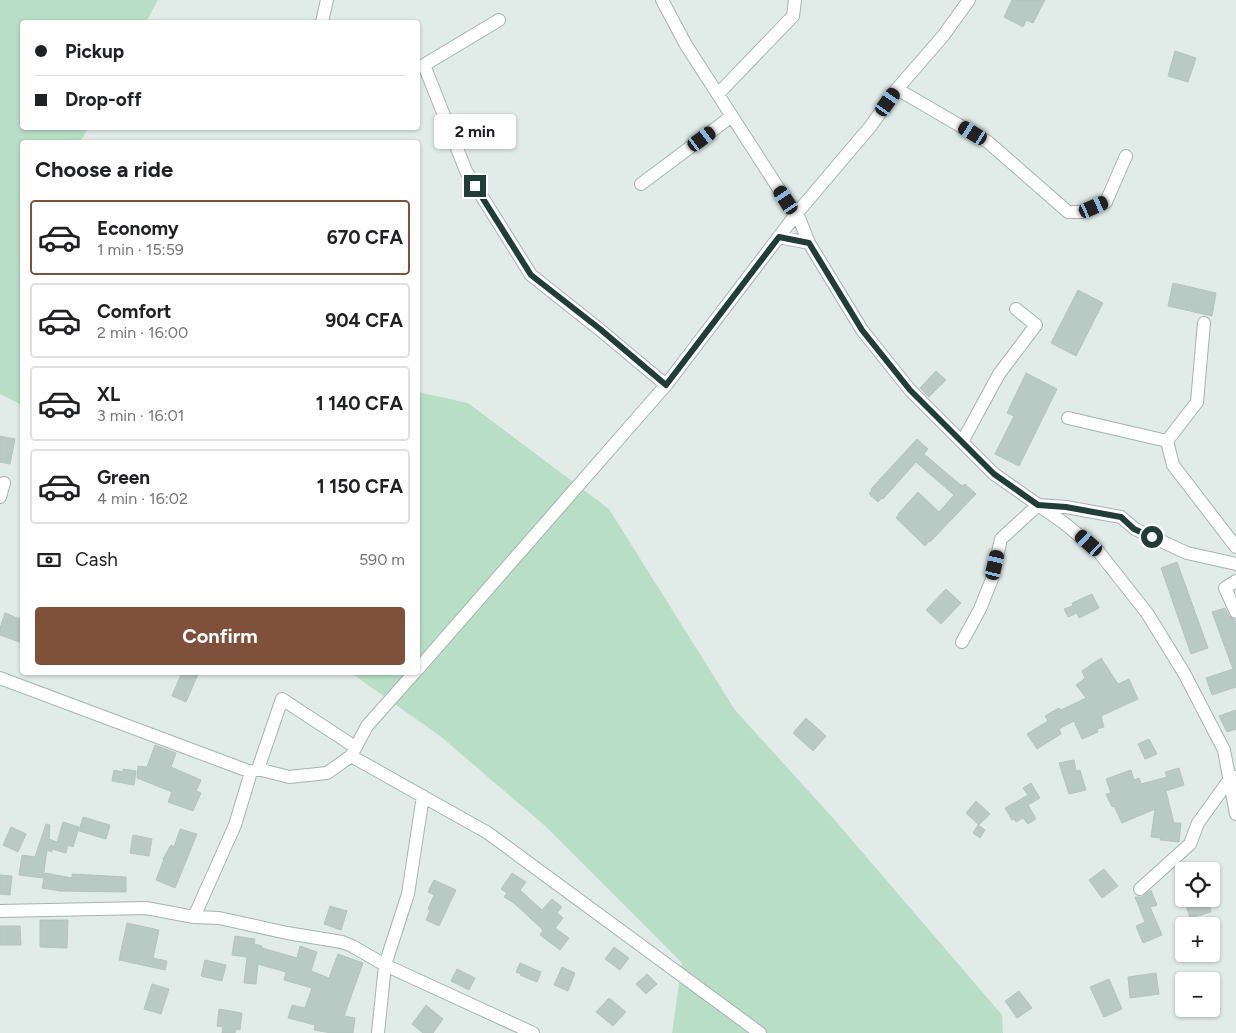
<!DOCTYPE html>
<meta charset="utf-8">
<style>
body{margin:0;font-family:Figtree,sans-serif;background:#f2f2f2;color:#202124;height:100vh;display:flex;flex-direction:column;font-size:19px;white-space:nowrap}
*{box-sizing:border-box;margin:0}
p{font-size:16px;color:#757577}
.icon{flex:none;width:28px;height:28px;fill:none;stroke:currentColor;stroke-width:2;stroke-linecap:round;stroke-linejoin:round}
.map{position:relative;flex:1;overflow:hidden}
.details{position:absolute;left:20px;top:140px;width:400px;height:535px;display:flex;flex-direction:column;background:#fff;border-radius:5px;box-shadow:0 1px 4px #0004}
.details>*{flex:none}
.hud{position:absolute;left:20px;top:20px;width:400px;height:110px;border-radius:5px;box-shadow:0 1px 4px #0004;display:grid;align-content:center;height:110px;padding:0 15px;background:#fff}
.controls{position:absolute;left:1175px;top:862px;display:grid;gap:10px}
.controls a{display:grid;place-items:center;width:45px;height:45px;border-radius:5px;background:#fff;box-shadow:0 1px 4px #0004;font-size:25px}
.end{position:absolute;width:22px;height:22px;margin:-11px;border:6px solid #213d38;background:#fff;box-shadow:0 0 0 2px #fff}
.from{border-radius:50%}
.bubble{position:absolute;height:35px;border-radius:5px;background:#fff;box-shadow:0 1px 4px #0004;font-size:16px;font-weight:700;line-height:35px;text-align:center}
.car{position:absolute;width:15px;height:30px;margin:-15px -8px;border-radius:6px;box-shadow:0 0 4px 1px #0007;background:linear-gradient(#222 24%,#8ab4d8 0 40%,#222 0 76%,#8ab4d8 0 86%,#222 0)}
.hud b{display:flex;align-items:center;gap:18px;height:48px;font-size:19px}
.hud b+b{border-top:1px solid #e0e0e0}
.hud i{width:12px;height:12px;background:#202124}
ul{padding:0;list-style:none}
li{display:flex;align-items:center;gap:15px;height:75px;margin:0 10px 8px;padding:0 5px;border:2px solid #e0e0e0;border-radius:5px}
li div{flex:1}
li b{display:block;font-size:19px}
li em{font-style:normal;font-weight:700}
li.selected{border-color:#80513a}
li>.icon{width:45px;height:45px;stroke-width:1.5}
h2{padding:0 15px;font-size:22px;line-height:60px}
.pay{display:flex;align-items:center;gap:12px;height:55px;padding:0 15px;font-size:19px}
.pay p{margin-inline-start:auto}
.action{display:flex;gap:10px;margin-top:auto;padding:10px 15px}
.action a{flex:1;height:58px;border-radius:5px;background:#80513a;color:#fff;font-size:20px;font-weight:700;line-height:58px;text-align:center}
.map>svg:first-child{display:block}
</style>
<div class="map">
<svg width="1236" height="1033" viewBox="0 0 1236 1033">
<rect width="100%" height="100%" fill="#e1ece8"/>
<path fill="#b9dec6" d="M0,0H158L146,22H22V128H88L80,142H22V405L0,394Z
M418,392L468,403L609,509L735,710L833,818L1002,1015L1003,1033H672L682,963L544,825L440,736L351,673L418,672Z"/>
<path fill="#b9c9c4" stroke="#b3c5c0" d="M1012,0H1045L1033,23L1026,20L1023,27L1004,17Z
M1175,51L1196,58L1188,82L1168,76Z
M1173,283L1216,293L1212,316L1168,306Z
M1078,290L1103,303L1076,356L1051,343Z
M936,371L946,380L929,397L920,388Z
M1026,373L1057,389L1019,466L995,454L1014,416L1007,413Z
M0,436L15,439L10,464L0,462Z
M917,439L928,449L924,454L962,486L965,484L976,494L930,542L929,541L925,546L896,518L899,514H898L918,492L939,512L954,495L916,462L883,499L882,498L878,502L869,494L872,490L871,489Z
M1177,562L1208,648L1191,654L1161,568Z
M946,589L961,603L941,624L926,610Z
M1092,594L1099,608L1079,618L1077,613L1068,617L1064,609L1073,606L1072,603Z
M1225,608L1229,616L1235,620L1236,624V687L1212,695L1206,678L1233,669L1212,612Z
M5,613L22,620V643L0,635V628Z
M1101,658L1118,684L1129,679L1138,699L1101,716L1104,727L1097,729L1098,732L1082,739L1074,721L1059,729L1061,734L1037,749L1027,734L1048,721L1045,716L1059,708L1061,710L1086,698L1076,685L1085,678L1082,671Z
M182,672H199L186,702L172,696Z
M1236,710V729L1227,732L1219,716Z
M806,718L826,736L813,751L793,733Z
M1149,739L1157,754L1145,759L1138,744Z
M155,745L176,753L171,767L201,780L196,791L201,793L193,811L168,802L172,792L137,778L138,766L147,767Z
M1074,760L1076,771L1080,770L1086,790L1069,794L1059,763Z
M1179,768L1184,785L1166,791L1174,823H1181L1179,842L1160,840L1161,838L1151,837L1155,809L1122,823L1114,806L1112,807L1106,794L1111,793L1106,779L1131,770L1134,780L1139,778L1141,784L1167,777L1165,772Z
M123,769L136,771L134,785L112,781L114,770L123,772Z
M1031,783L1040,798L1028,805L1036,819L1028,824L1023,818L1016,822L1014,819L1012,820L1005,808L1028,795L1023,788Z
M976,801L990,814L979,825L966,813Z
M83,817L110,825L106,839L79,831Z
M63,822L79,827L73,847L68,845L66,853L52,849V852L47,850L43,878L19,875L22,855L35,857L46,824L50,825L49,839L57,842Z
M978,825L985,830L980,838L973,833Z
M11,827L26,834L18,852L3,845Z
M180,829L197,834L175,888L156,880L164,859H163L171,845L174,847Z
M133,835L152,839L149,856L130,853Z
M1104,869L1118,886L1102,898L1089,880Z
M45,873L72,878V874L126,877V892L60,891L42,888Z
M512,873L526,882L520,890L542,910L552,899L562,907L557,913L563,918L555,928L569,938L560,950L540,935L543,930L514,903L504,897L507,893L501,889Z
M0,875L12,876L10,895L0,894Z
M434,880L456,890L439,926L426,920L430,910L428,909L434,895L428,892Z
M1151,890L1157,905L1150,907L1162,935L1143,943L1136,926L1145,922L1135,897H1142Z
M1184,899H1208L1211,912L1190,918Z
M330,906L347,911L341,930L324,924Z
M40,920H68L67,948L40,947Z
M127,923L159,930L153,958L167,961L165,970L119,960Z
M0,926H20L21,945H0Z
M235,936L255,939L254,944L262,946V948L297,958L300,946L317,952L311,971L329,978L338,954L363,963L344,1016L355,1018L353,1033H331L314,1030L315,1025L288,1018L292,1005L305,1008L312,988L284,980L286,972L258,964L256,984L244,983L247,957L232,955Z
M614,947L629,958L620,970L605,959Z
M205,960L226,965L222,981L201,976Z
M520,963L541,972L537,982L520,975L521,974L516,972Z
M562,967L575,973L568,991L554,985Z
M457,969L475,978L469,990L451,981Z
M1156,973L1159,994L1130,998L1128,977Z
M647,974L657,984L646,994L636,984Z
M1109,979L1122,1009L1104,1017L1090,987Z
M152,984L169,989L161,1014L144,1009Z
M1019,991L1032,1008L1017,1018L1005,1001Z
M609,998L626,1012L613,1026L596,1012Z
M426,1005L443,1019L433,1033H423L412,1024Z
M219,1009L242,1013L240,1030L236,1029L235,1033H222L223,1027L217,1026Z"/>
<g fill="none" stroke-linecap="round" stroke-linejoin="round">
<g stroke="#a4b4b0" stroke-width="14">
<path id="minor" d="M662,0L686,45L786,200L797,213L809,243L862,330L910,390L994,474L1064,523L1098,551L1147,613L1184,673L1224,750L1236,814
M499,20L424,65L466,171L531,275L599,329L666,385
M322,22L327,0
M897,89L988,142L1068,212H1082L1106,202L1126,156
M718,94L793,16L795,0
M641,184L732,116
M779,237L809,243
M1068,418L1167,441L1173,465L1236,547
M1167,441L1197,402L1204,323
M962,442L999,374L1036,325L1016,309
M0,497L4,483
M1236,581L1225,588L1236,612
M962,642L980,609L992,579L1001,539L1038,505L1066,507L1121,517L1135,529L1187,553L1236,564
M418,669L666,385L797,213L870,127L897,89L943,36L969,0
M0,678L251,772L258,769L289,777L327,773L351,756L488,833L760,1033
M352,754L367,726L415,672
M258,769L282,699L355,747
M1140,889L1190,844L1198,823L1232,776
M0,911L146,908L194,917L219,918L287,933L342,942L352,946L385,965L533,1033
M194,917L235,825L251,772
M378,1033L385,965L408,894L423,796"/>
</g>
<use href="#minor" stroke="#fff" stroke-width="12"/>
</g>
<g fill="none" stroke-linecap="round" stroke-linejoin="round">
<path stroke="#213d38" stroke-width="6" d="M475,186L531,275L600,329L666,385L779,237L809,243L862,330L910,390L994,474L1038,505L1066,507L1121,517L1134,529L1152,537"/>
</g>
</svg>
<div class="controls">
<a><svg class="icon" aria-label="locate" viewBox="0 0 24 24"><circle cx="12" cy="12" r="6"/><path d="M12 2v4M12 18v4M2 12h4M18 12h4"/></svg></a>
<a>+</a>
<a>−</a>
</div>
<i class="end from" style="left:1152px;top:537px"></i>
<i class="end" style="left:475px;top:186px"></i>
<div class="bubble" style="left:434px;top:114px;width:82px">2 min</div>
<i class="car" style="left:888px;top:102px;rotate:35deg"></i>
<i class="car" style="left:973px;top:133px;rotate:301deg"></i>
<i class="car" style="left:702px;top:139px;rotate:54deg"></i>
<i class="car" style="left:786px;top:200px;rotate:327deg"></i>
<i class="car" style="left:1094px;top:207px;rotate:66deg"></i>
<i class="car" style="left:1089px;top:543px;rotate:312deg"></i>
<i class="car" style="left:995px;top:565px;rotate:13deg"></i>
<div class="hud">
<b><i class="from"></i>Pickup</b>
<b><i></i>Drop-off</b>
</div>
<section class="details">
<h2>Choose a ride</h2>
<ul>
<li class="selected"><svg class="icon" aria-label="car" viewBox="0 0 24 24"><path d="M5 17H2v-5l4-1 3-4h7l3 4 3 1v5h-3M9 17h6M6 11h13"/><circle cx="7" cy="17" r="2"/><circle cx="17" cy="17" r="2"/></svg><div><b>Economy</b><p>1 min · 15:59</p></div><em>670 CFA</em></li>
<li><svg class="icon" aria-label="car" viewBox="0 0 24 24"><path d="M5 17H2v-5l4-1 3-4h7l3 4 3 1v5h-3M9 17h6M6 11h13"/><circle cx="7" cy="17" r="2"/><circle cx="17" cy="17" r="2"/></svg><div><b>Comfort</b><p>2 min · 16:00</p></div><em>904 CFA</em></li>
<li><svg class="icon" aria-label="car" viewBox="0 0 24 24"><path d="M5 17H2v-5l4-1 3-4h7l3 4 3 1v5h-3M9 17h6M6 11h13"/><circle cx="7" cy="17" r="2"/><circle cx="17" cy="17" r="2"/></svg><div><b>XL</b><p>3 min · 16:01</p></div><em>1 140 CFA</em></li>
<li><svg class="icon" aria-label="car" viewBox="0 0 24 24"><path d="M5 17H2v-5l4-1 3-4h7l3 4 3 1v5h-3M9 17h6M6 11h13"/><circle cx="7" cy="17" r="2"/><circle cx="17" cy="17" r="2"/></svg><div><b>Green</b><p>4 min · 16:02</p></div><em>1 150 CFA</em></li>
</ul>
<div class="pay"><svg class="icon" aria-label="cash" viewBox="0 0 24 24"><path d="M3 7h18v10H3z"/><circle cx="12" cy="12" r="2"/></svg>Cash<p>590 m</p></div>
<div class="action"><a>Confirm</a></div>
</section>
</div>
